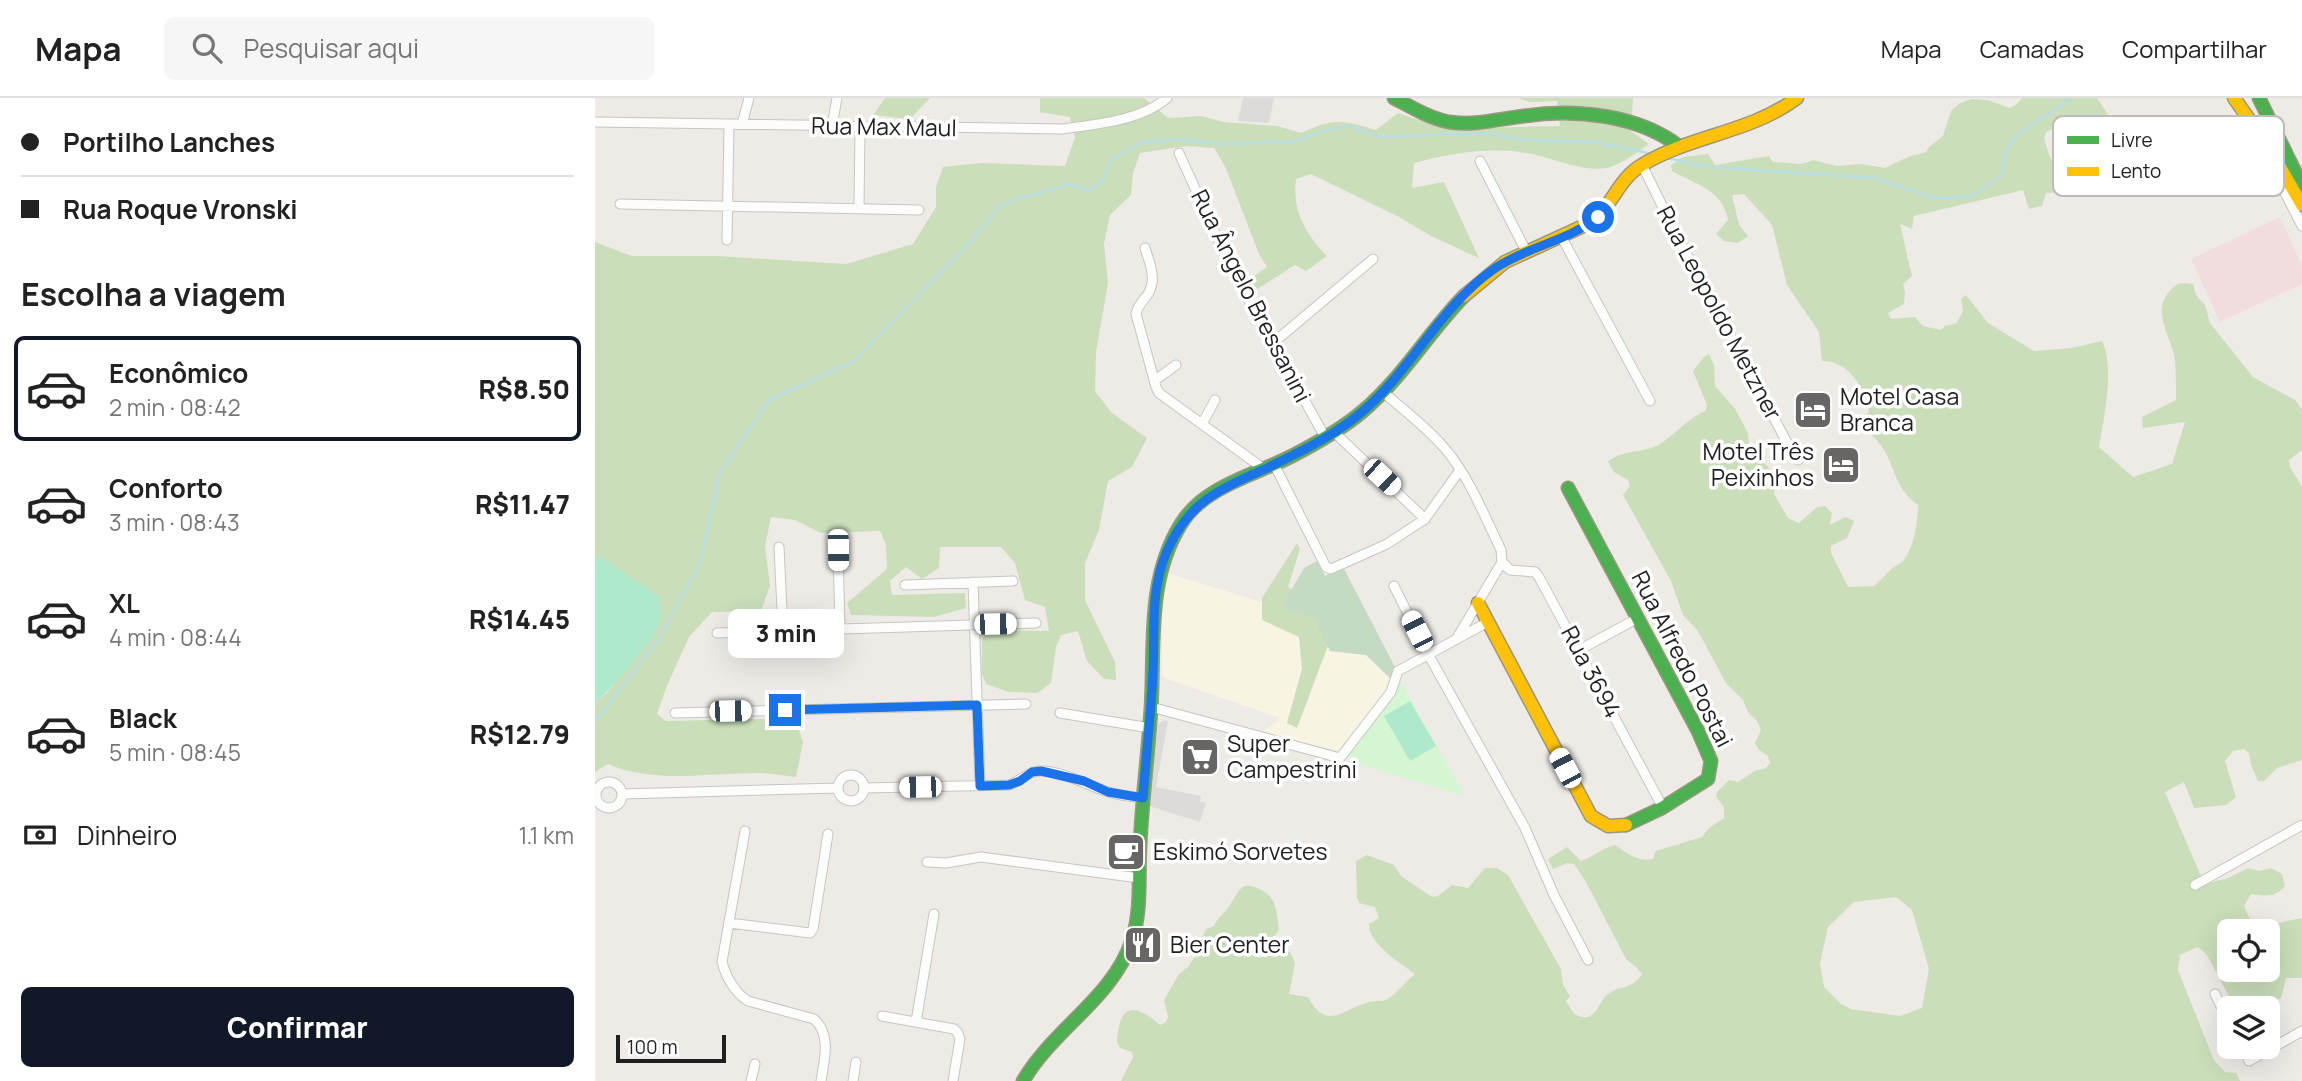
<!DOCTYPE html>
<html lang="pt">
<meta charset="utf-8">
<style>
body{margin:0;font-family:Manrope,sans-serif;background:#f6f6f6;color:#222;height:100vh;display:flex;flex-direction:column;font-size:26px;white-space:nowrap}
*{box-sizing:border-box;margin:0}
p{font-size:23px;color:#767676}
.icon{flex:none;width:38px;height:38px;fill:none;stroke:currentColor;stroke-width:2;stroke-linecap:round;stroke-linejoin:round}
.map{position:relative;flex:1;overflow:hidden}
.side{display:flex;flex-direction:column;background:#fff;width:595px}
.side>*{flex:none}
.guide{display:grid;align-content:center;height:154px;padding:0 21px;background:#fff}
.fabs{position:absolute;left:1622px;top:821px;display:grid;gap:14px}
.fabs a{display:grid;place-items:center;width:63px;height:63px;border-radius:10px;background:#fff;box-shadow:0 7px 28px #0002;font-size:35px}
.scale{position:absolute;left:21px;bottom:18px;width:110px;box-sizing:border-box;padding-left:7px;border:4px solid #1f1f1f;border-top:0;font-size:19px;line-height:24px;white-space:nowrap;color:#1f1f1f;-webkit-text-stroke:5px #fff;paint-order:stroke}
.end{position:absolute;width:32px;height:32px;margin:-16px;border:9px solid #1a73e8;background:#fff;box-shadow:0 0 0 4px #fff}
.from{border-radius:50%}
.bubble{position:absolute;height:49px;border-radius:10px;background:#fff;box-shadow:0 7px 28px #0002;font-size:23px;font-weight:800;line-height:49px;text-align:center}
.car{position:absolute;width:21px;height:42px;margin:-21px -10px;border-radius:9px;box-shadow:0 0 5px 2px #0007;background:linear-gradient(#fff 24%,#345 0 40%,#fff 0 76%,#345 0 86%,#fff 0)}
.guide b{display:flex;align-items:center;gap:24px;height:66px;font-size:26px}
.guide b+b{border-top:2px solid #e0e0e0}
.guide i{width:18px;height:18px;background:#222}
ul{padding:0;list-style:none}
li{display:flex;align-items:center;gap:21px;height:105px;margin:0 14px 10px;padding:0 7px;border:4px solid transparent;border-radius:10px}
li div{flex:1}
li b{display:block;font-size:26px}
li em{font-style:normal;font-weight:800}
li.on{border-color:#111827}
li>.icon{width:63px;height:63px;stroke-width:1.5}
h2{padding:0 21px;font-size:32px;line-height:84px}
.pay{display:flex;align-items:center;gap:18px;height:77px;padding:0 21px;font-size:26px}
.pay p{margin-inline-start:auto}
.primary-button{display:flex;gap:14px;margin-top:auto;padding:14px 21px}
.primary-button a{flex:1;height:80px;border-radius:10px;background:#111827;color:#fff;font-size:28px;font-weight:800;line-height:80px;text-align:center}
header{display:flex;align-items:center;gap:42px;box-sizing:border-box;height:98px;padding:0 35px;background:#fff;border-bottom:2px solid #e0e0e0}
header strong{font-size:33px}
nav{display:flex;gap:38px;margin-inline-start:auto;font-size:24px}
.search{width:490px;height:63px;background:#f6f6f6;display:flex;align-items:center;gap:18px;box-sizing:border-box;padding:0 24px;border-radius:10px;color:#767676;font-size:26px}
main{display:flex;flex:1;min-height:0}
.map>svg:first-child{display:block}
</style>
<header>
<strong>Mapa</strong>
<div class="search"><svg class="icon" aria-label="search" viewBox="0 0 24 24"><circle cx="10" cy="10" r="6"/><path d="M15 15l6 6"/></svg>Pesquisar aqui</div>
<nav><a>Mapa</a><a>Camadas</a><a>Compartilhar</a></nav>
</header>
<main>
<section class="side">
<div class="guide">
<b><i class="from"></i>Portilho Lanches</b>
<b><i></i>Rua Roque Vronski</b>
</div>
<h2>Escolha a viagem</h2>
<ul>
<li class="on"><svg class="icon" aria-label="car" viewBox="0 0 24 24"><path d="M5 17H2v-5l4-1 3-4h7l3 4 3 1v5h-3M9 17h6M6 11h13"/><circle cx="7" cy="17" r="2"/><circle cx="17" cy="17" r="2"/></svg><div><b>Econômico</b><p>2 min · 08:42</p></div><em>R$8.50</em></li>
<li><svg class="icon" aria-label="car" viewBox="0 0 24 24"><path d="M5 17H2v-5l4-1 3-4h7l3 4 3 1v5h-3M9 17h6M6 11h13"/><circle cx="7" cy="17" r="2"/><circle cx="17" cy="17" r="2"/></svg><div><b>Conforto</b><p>3 min · 08:43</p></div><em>R$11.47</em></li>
<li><svg class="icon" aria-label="car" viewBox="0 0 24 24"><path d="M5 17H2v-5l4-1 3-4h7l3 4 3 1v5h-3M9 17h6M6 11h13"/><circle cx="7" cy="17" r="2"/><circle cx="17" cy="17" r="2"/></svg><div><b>XL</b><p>4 min · 08:44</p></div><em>R$14.45</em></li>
<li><svg class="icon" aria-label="car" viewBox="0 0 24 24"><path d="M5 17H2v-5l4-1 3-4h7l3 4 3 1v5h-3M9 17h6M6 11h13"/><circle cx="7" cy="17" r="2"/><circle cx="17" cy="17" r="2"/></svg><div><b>Black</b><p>5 min · 08:45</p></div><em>R$12.79</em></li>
</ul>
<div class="pay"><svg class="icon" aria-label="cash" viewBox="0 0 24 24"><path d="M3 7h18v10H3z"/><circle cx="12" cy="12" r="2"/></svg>Dinheiro<p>1.1 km</p></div>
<div class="primary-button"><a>Confirmar</a></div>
</section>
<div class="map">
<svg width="1707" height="983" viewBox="0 0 1707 983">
<rect width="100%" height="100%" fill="#eeebe7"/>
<path fill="#dddbd9" d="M648,0H679L674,25L643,23Z"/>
<path fill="#f1dddd" d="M1685,119L1707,168V186L1625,224L1596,161Z"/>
<path fill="#f7f4e3" d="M572,475L719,520L735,553L771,557L796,581L794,594L743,653L668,634L685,620L567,579V498Z"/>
<path fill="#cadeba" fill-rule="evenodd" d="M290,0H335L315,21L278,17Z
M445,0H549L573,20L607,18L628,24L682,28L706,35C740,20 746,22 781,32L803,15L839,27L879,30L965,28L962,3L935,4L923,0H1038L1036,33L1054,46C1042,54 1026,67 1012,70C987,74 961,61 937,56C896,48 858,55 819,65L817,90L849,84L884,160L836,138L804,119L716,76L701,81C697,113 710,135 732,158L711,173L700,167L656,195L650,184L672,169L664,156L630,68L619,50L591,48L545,55L538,75L536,97L515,117L509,146L513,185L501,254L500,293L517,315L552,340L537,369L513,383L504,432L490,465V502L520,564L521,582L509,581L492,563L483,533L466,537L461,549L456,585L442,595L414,594L391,586L387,576V540L397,532L454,533L450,509L430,502L420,465L406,449H345L344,470L327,481L311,469L295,483L297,497L370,495L371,510L339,519L256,517L252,505L292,471L291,447L285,433L226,435L200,422L176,419L170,448L175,488L166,513L117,514L94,539L71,590L62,616L71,623L200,620L208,644L201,679C189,678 176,675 163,675C114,675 59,686 13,666L0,674V605L12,595L49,550L6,459L0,460V144L37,158H122L251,166L318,146L341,109V89L348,69L386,65L470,68L480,40L475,19L445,14Z
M1427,0H1502L1512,15L1525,47L1512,52L1491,17L1451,34L1449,40C1457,67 1458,75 1487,77L1491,84L1483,93L1451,95L1447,108L1434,111L1428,92L1319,118L1317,131L1305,126L1317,178L1308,186L1310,194L1309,206L1293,215L1296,221L1320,219L1328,228L1346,232L1350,228L1362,225L1368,212L1366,201L1371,197L1393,225L1439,253L1477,250L1507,243C1520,271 1509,318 1504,349L1538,379L1577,366L1590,324L1548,330L1547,319L1581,302C1581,289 1581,275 1580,263C1577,239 1556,215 1574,194C1582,184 1586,184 1598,186L1601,197L1610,207L1615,225L1658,279L1700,302L1707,312V352L1694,362L1695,369L1707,389V662L1682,670L1669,683H1663L1656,667L1654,655L1649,651L1638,653L1630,663L1641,699L1631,707L1599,710L1589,684L1570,694L1605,776L1614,785L1633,780L1653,770L1664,773L1676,770L1687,776L1690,788C1680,800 1670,798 1656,796L1649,808L1659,830L1707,820V880H1691L1686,900L1661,910H1640L1612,857L1603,849L1585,857L1583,872L1619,962L1630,974L1641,975L1645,983H526L538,959L537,954L525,950C521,944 522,941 523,934C527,901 547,911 565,927L571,924L573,919L569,902L584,876L593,869L600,858L611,831L619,828C622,821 627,817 632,811C637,805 642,793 648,789C652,787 655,788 659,789C682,796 681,811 684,832L662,860L695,854L700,865L694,896L713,899C732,935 749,910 774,904C780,902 786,904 791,902C801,896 811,883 820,876C806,866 773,845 774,826L784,820L780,809L764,805L762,799L761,763L772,757L799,767L806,778L837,799L843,798L857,787L873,790L890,770H902L913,777L966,871L968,887L975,898L971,903L979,916C984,918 990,921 995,918C1003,914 1004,906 1009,900C1021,886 1035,894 1047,876L1041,869L1031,861L990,782L979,766L972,765L958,771L953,761L972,749L986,763C999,759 1006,750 1020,747C1032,755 1042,764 1058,761L1061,753L1107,739L1114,730L1129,720V709L1121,699L1122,694L1134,682L1143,684L1160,673L1171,670L1175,665L1173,658L1163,651L1160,645L1166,632L1162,623L1153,614L1148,602L1131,585L1103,533L1088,517L1076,483L1028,397L1035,388L1033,382L1019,374L1013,364C1029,350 1049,356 1065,346C1081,336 1092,321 1110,313L1112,307L1098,273L1109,259L1114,256L1119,267L1120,288L1140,311L1153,335L1154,346L1159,354L1176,372L1181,384L1179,396L1193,420L1204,425L1221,410L1230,408L1237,415L1235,427L1250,419L1259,423L1252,440L1236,448V455L1253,489L1279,488C1285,483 1290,477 1295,472C1300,468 1305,466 1309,462C1319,449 1323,423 1323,407C1300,391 1301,370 1287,349C1280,339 1272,334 1269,321L1274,313C1270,290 1253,262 1227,263L1224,234L1192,187L1177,127L1149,96L1137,97L1144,127L1153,138L1143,145L1129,143L1121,136L1133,122C1128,92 1100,86 1077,73L1076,67L1088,59L1113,56L1120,67L1174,58L1178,64L1207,66L1218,62L1242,68L1266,66L1290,70L1313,59L1331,54L1334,49L1348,38L1356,13L1365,5L1377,1L1392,2L1415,10L1421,7ZM1301,799L1317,812L1334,871L1327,910L1305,918L1256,911L1246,906L1229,889L1225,865L1233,829L1259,804ZM1634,833H1673V872H1634Z
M702,445L705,451L693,489L714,501L734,545L702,630L692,625L707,571L704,539L667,522V500Z"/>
<path fill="#c5dac3" d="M722,463L730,478L748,469L800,569L796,581L771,557L735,553L719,520L686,510L709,470Z"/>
<path fill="#d4f6d0" d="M803,579L870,698L783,672L756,662L754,657L790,611L799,595Z"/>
<path fill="#afe9cc" d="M6,459L64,498C64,504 67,514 66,521C61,541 17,591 0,605V460Z
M815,603L841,648L815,663L789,618Z"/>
<path fill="#dcdbd9" d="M569,622L573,623L561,689L606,698L605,703L611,705L605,724L554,708L563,626Z"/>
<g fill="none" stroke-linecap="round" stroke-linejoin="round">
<path stroke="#b8dee4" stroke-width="2.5" d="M1071,60L1115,69L1279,80L1342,101L1377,98L1407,77C1408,70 1408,62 1410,55C1418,31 1459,18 1474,0
M0,622L8,614L64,540L105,465L125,374L174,302L259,263L374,145L407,106L474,86L494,92L508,82L517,61L545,45L580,41L624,46L698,44L728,33L753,28L787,39L886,35L933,42L999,44L1058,56"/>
<g stroke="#c6c5c3" stroke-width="11">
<path id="street" d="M0,24L468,31C502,26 545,23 572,0
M147,26L154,0
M237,28L242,0
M584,55L637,172L730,339
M885,63L931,153
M1047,67L1084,142L1195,350L1203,362
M1681,77L1707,128
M25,106L324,112
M264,109L265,29
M966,138L1055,303
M132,142L134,26
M550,150C555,166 562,181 553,196C548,203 543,207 541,216L561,289L564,295L669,371
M678,245L778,161
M559,283L581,267
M788,294C810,313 834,331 852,353C875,381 890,419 906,452L907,464
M607,326L620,302
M739,334L830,421
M679,366L731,469L736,471L792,446L830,421L865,372
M184,449L188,533
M243,452L245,531
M907,464L915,472L940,474L944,479L1067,708
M378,484L385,688
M310,487L418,483
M799,488L833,556L930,730L959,797L993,862
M122,535L441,525
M862,540L907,464
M984,552L1043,520
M556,609L745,660L796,594L803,573L893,524
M80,615L431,606
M465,615L555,630
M243 690a13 13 0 1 1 26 0a13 13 0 1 1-26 0Z
M1 697a13 13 0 1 1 26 0a13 13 0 1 1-26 0Z
M269,690L414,687C423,684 431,676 439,674C459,668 495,689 514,694C525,698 537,698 547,700
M27,696L243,690
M150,733L127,864C131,879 140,895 153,903L219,921C237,937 229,963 226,983
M332,764L351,765L386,759L544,780
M1600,787L1707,727
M134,825L215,835L218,831L233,736
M1620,896L1634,924
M287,918L359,931L363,935L365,941L358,983
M321,924L339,816
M1647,948L1654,963L1707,933
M156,983L160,966
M258,983L261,964"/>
</g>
<g stroke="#99987e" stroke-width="15">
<path id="fast" d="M799,0C816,9 834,20 854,24C879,28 904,21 929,18C980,10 1044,17 1085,49
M1664,0L1707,88
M973,390L1103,633L1116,663L1113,681L1067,710L1031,727
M428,983C459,930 518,900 537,842C547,812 543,779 545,748C547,702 553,657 556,611C560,548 551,482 586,426C609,388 660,377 697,358C722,345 747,331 768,313C807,280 834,234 869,198"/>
</g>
<g stroke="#99987e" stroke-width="15">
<path id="slow" d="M1639,0L1673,48L1707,107
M869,198L910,164L997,124C1017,108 1024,80 1047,67C1096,37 1155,35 1202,0
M883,505L996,718L1013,728L1031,727"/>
</g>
<use href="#street" stroke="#fcfcfb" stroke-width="9"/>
<use href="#fast" stroke="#4caf50" stroke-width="12"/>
<use href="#slow" stroke="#ffc107" stroke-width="12"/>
</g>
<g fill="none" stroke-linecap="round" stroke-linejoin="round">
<path stroke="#1a73e8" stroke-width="9" d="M190,612L382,607L385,688L414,687L425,683L437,674L446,673L489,683L513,694L548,700C551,658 556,616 558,573C560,532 555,492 572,453C594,403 624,392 670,371C701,356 735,340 762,318C815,276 843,210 899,171C931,149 973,143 1003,119"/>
</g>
<defs>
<g id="hotel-square" transform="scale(2.0125)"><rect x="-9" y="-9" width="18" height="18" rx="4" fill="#676665" stroke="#fff"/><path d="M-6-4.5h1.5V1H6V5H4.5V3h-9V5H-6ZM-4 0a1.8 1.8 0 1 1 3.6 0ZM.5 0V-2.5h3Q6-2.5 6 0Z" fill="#fff"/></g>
<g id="supermarket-square" transform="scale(2.0125)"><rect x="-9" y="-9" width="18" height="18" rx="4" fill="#676665" stroke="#fff"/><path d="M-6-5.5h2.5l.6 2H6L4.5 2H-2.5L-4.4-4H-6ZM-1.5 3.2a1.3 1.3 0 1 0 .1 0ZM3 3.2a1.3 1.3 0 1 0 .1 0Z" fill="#fff"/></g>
<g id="cafe-square" transform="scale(2.0125)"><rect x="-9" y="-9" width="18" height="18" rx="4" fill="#676665" stroke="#fff"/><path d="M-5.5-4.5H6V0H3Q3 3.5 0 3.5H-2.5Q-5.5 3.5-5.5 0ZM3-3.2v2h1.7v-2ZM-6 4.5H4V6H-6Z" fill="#fff"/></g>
<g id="restaurant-square" transform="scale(2.0125)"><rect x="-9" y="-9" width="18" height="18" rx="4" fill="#676665" stroke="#fff"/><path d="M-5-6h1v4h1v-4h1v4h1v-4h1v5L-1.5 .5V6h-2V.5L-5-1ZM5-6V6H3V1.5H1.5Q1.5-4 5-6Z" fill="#fff"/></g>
</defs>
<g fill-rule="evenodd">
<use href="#hotel-square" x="1218" y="312"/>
<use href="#hotel-square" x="1246" y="367"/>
<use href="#supermarket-square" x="605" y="659"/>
<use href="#cafe-square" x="531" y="754"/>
<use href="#restaurant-square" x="548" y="847"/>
</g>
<g text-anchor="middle" stroke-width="7" stroke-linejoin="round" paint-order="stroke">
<g font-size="23" fill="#1f1f1f" stroke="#fff">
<text transform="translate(289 29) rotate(1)" y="8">Rua Max Maul</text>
<text transform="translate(656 198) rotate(63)" y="8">Rua Ângelo Bressanini</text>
<text transform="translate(1124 215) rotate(62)" y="8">Rua Leopoldo Metzner</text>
<text transform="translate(1087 561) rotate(63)" y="8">Rua Alfredo Postai</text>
<text transform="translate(996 574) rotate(62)" y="8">Rua 3694</text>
</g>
<g font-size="23" fill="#1f1f1f" stroke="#fff" text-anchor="start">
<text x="1245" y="307">Motel Casa<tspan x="1245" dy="26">Branca</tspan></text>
<text x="1219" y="362" text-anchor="end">Motel Três<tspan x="1219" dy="26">Peixinhos</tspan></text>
<text x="632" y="654">Super<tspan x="632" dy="26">Campestrini</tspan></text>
<text x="558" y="762">Eskimó Sorvetes</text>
<text x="575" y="855">Bier Center</text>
</g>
</g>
<rect x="1458" y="18" width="231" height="80" rx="10" fill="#fff" stroke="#bcbcbc" stroke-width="2"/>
<rect x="1472" y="38" width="32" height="8" fill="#4caf50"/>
<rect x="1472" y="69" width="32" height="9" fill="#ffc107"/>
<g font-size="19" fill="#1f1f1f">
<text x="1516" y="49">Livre</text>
<text x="1516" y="80">Lento</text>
</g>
</svg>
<div class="fabs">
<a><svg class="icon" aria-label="locate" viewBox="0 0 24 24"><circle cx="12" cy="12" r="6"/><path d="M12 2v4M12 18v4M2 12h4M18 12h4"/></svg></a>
<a><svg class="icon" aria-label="layers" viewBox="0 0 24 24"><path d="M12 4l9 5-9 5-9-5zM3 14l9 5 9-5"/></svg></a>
</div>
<div class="scale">100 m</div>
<i class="end from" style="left:1003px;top:119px"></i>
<i class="end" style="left:190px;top:612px"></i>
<div class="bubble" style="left:133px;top:511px;width:116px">3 min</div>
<i class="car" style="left:787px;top:379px;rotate:133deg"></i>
<i class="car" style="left:243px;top:452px;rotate:179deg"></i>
<i class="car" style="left:400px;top:526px;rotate:89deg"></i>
<i class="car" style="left:822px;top:533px;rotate:333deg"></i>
<i class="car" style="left:135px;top:613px;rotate:89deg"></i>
<i class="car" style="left:970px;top:670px;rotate:332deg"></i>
<i class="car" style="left:325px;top:689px;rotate:269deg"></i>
</div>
</main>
